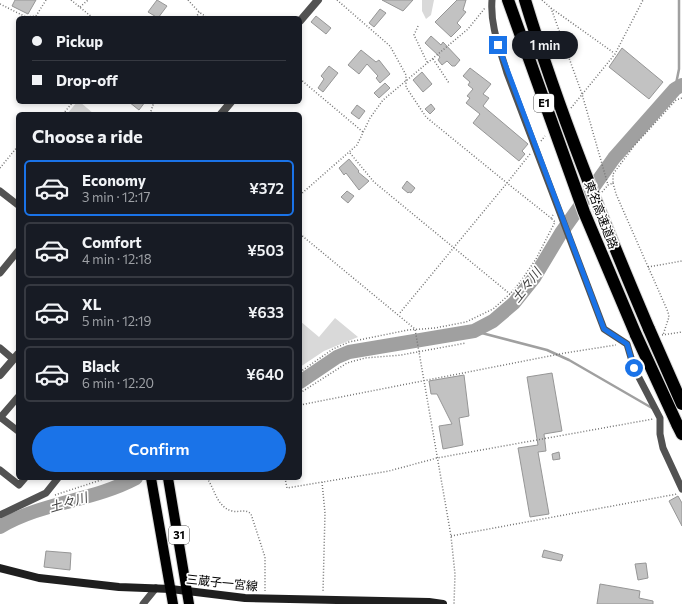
<!DOCTYPE html>
<meta charset="utf-8">
<style>
body{margin:0;font-family:Commissioner,"Noto Sans JP",sans-serif;background:#242831;color:#f1f3f6;height:100vh;display:flex;flex-direction:column;font-size:15px;white-space:nowrap}
*{box-sizing:border-box;margin:0}
p{font-size:13px;color:#9ea1a6}
.icon{flex:none;width:22px;height:22px;fill:none;stroke:currentColor;stroke-width:2;stroke-linecap:round;stroke-linejoin:round}
.map{position:relative;flex:1;overflow:hidden}
.details{position:absolute;left:16px;top:112px;width:286px;height:368px;display:flex;flex-direction:column;background:#171b24;border-radius:6px;box-shadow:0 2px 6px #0003}
.details>*{flex:none}
.hud{position:absolute;left:16px;top:16px;width:286px;height:88px;border-radius:6px;box-shadow:0 2px 6px #0003;display:grid;align-content:center;height:88px;padding:0 16px;background:#171b24}
.end{position:absolute;width:18px;height:18px;margin:-9px;border:5px solid #1a73e8;background:#fff;box-shadow:0 0 0 2px #fff}
.from{border-radius:50%}
.bubble{position:absolute;height:28px;border-radius:14px;background:#171b24;box-shadow:0 2px 6px #0003;font-size:13px;font-weight:600;line-height:28px;text-align:center}
.hud b{display:flex;align-items:center;gap:14px;height:38px;font-size:15px}
.hud b+b{border-top:1px solid #363941}
.hud i{width:10px;height:10px;background:#f1f3f6}
ul{padding:0;list-style:none}
li{display:flex;align-items:center;gap:12px;height:56px;margin:0 8px 6px;padding:0 8px;border:2px solid #363941;border-radius:6px}
li div{flex:1}
li b{display:block;font-size:15px}
li em{font-style:normal;font-weight:600}
li.active{border-color:#1a73e8}
li>.icon{width:36px;height:36px;stroke-width:1.5}
h2{padding:0 16px;font-size:18px;line-height:48px}
.cta{display:flex;gap:8px;margin-top:auto;padding:8px 16px}
.cta a{flex:1;height:46px;border-radius:24px;background:#1a73e8;color:#fff;font-size:16px;font-weight:600;line-height:46px;text-align:center}
.map>svg:first-child{display:block}
</style>
<div class="map">
<svg width="682" height="604" viewBox="0 0 682 604">
<rect width="100%" height="100%" fill="#fff"/>
<path fill="#d9d9d9" d="M422,0H434L431,15L426,19L422,11Z
M77,102H80L94,114H67Z
M335,318L358,337L324,351L300,367V321L319,337Z"/>
<g fill="none" stroke-linecap="round" stroke-linejoin="round">
<path stroke="#a0a0a0" stroke-width="2.5" d="M675,89L679,69V0
M474,331L547,350L569,360L652,408"/>
<path stroke="#a0a0a0" stroke-width="14" d="M300,382L337,357L349,352L474,331L493,321L514,303L534,278L561,233L614,158L675,89L682,85
M0,527C42,502 93,501 136,478"/>
</g>
<path fill="#c2c2c2" stroke="#969696" d="M15,0H36L28,14L12,6Z
M157,0L167,6L158,18L148,12Z
M382,0H413L403,11Z
M457,0H466L463,10L466,12L457,23L461,27L451,37L435,22Z
M380,9L386,13L374,27L369,23Z
M316,16L331,28L326,34L311,22Z
M431,36L441,45L443,42L460,60L455,66H452L447,61L442,65L438,60L440,57L425,43Z
M622,48L663,82L649,99L609,67Z
M361,50L376,62L379,60L390,74L380,83L376,78L378,76L367,64L359,74L348,65Z
M329,66L338,73L323,92L318,88L324,79L321,76Z
M470,68L491,84L483,94L489,98L483,106L528,144L522,151L525,154L519,161L473,123L480,114L466,103L470,98L467,96L473,89L468,85L470,82L463,76Z
M422,72L432,84L423,92L413,80Z
M385,83L390,88L379,98L374,93Z
M129,102H145L139,110Z
M431,104L435,109L430,114L425,109Z
M357,105L365,111L359,119L351,113Z
M349,159L359,171L358,172L369,181L359,190L346,173L344,175L339,168Z
M407,181L415,188L411,193L409,192L408,193L402,188Z
M347,191L354,196L348,203L341,197Z
M552,373L562,431L544,434L546,451L538,452L549,514L530,517L518,448L538,445L527,377Z
M464,375L469,416L459,418L463,445L443,449L439,426L452,424L437,394H431L429,381Z
M559,452L560,459L553,460L552,454Z
M678,496L682,503V526L669,501Z
M544,550L563,555L561,561L542,557Z
M46,551L71,553L70,570L44,567Z
M646,563L648,578L638,580L635,564Z
M600,584L640,591L639,598L653,601V604H597Z"/>
<g fill="none" stroke-linecap="round" stroke-linejoin="round">
<g stroke="#dbdbdb" stroke-width="12">
<path id="primary" d="M151,478L173,604
M168,478L189,604"/>
</g>
<g stroke="#dbdbdb" stroke-width="14">
<path id="motorway" d="M508,0L584,212L636,335
M525,0C559,112 603,221 649,329
M677,424L682,434"/>
</g>
<path stroke="#747474" stroke-width="1.5" stroke-dasharray="1 2" stroke-linecap="butt" d="M71,0L93,18
M188,0L199,12L208,18
M337,0L390,46L406,75V87L426,117L507,183L399,314
M542,0L551,8L582,94L608,185
M0,4L26,17L36,16L46,0
M80,7L88,0
M551,8L614,53
M196,18L199,12
M418,26L414,35L427,62
M433,59L449,83
M300,79L363,132
M571,108L615,54L643,0
M63,114L73,102
M150,114L154,102
M541,141L545,136
M350,153L374,182L510,294
M530,154L507,183L551,218L553,215
M0,168L18,146
M613,183L616,194L668,312L669,317L663,335
M602,192L608,185L613,183V174L634,146L676,100L682,98
M300,195L357,145L370,118L383,100L468,29L485,8
M300,234L415,329L451,536L455,574L454,604
M648,267L682,261
M662,335L682,332
M300,372L333,349L349,342L408,330L435,328L466,322L493,309L510,294L521,281L536,259L555,222L551,218
M300,393L347,363L365,358L401,355L466,343
M300,405L565,353L616,345
M207,478C215,490 217,507 232,511C239,513 245,508 251,514L265,557V591
M285,478L287,488L389,471L437,458L653,419
M322,482L325,513L323,592
M55,495L107,478
M451,536L677,494"/>
<path stroke="#525252" stroke-width="7" d="M492,0C490,26 500,49 507,73L604,329L627,344L634,368L660,418V434L663,448L682,489
M0,191L18,205
M0,273L18,251
M0,348L13,359
M0,417L18,431
M0,418L18,397
M0,470L19,485L25,478
M0,515L46,493L58,478
M143,604L156,588"/>
<path stroke="#525252" stroke-width="8" d="M300,21L318,0
M221,114L231,102
M0,375L18,354"/>
<path stroke="#1f1f1f" stroke-width="8" d="M0,568L39,578L119,587L171,589L245,598L429,602L443,604"/>
<use href="#primary" stroke="#000" stroke-width="10"/>
<use href="#motorway" stroke="#000" stroke-width="12"/>
<g stroke="#dbdbdb" stroke-width="14" stroke-linecap="butt">
<path id="motorway-bridge" d="M649,329L682,404
M636,335L677,424"/>
</g>
<use href="#motorway-bridge" stroke="#000" stroke-width="12"/>
</g>
<g fill="none" stroke-linecap="round" stroke-linejoin="round">
<path stroke="#1a73e8" stroke-width="5" d="M498,45L604,329L627,344L634,368"/>
</g>
<g text-anchor="middle" stroke-width="3.5" stroke-linejoin="round" paint-order="stroke">
<g fill="#fff" stroke="#4c4c4c" stroke-width="1">
<rect x="534" y="94" width="20" height="18" rx="3"/>
<rect x="169" y="526" width="20" height="18" rx="3"/>
</g>
<g font-size="11" font-weight="bold" fill="#000">
<text x="544" y="107">E1</text>
<text x="179" y="539">31</text>
</g>
<g font-size="12" fill="#000" stroke="#fff">
<text transform="translate(601 215) rotate(69)" y="4">東名高速道路</text>
<text transform="translate(222 583) rotate(6)" y="4">三蔵子一宮線</text>
</g>
<g font-size="13" font-style="italic" fill="#414141" stroke="#fff">
<text transform="translate(526 285) rotate(-52)" y="5">土々川</text>
<text transform="translate(68 502) rotate(-16)" y="5">土々川</text>
</g>
</g>
</svg>
<i class="end from" style="left:634px;top:368px"></i>
<i class="end" style="left:498px;top:45px"></i>
<div class="bubble" style="left:512px;top:31px;width:66px">1 min</div>
<div class="hud">
<b><i class="from"></i>Pickup</b>
<b><i></i>Drop-off</b>
</div>
<section class="details">
<h2>Choose a ride</h2>
<ul>
<li class="active"><svg class="icon" aria-label="car" viewBox="0 0 24 24"><path d="M5 17H2v-5l4-1 3-4h7l3 4 3 1v5h-3M9 17h6M6 11h13"/><circle cx="7" cy="17" r="2"/><circle cx="17" cy="17" r="2"/></svg><div><b>Economy</b><p>3 min · 12:17</p></div><em>¥372</em></li>
<li><svg class="icon" aria-label="car" viewBox="0 0 24 24"><path d="M5 17H2v-5l4-1 3-4h7l3 4 3 1v5h-3M9 17h6M6 11h13"/><circle cx="7" cy="17" r="2"/><circle cx="17" cy="17" r="2"/></svg><div><b>Comfort</b><p>4 min · 12:18</p></div><em>¥503</em></li>
<li><svg class="icon" aria-label="car" viewBox="0 0 24 24"><path d="M5 17H2v-5l4-1 3-4h7l3 4 3 1v5h-3M9 17h6M6 11h13"/><circle cx="7" cy="17" r="2"/><circle cx="17" cy="17" r="2"/></svg><div><b>XL</b><p>5 min · 12:19</p></div><em>¥633</em></li>
<li><svg class="icon" aria-label="car" viewBox="0 0 24 24"><path d="M5 17H2v-5l4-1 3-4h7l3 4 3 1v5h-3M9 17h6M6 11h13"/><circle cx="7" cy="17" r="2"/><circle cx="17" cy="17" r="2"/></svg><div><b>Black</b><p>6 min · 12:20</p></div><em>¥640</em></li>
</ul>
<div class="cta"><a>Confirm</a></div>
</section>
</div>
